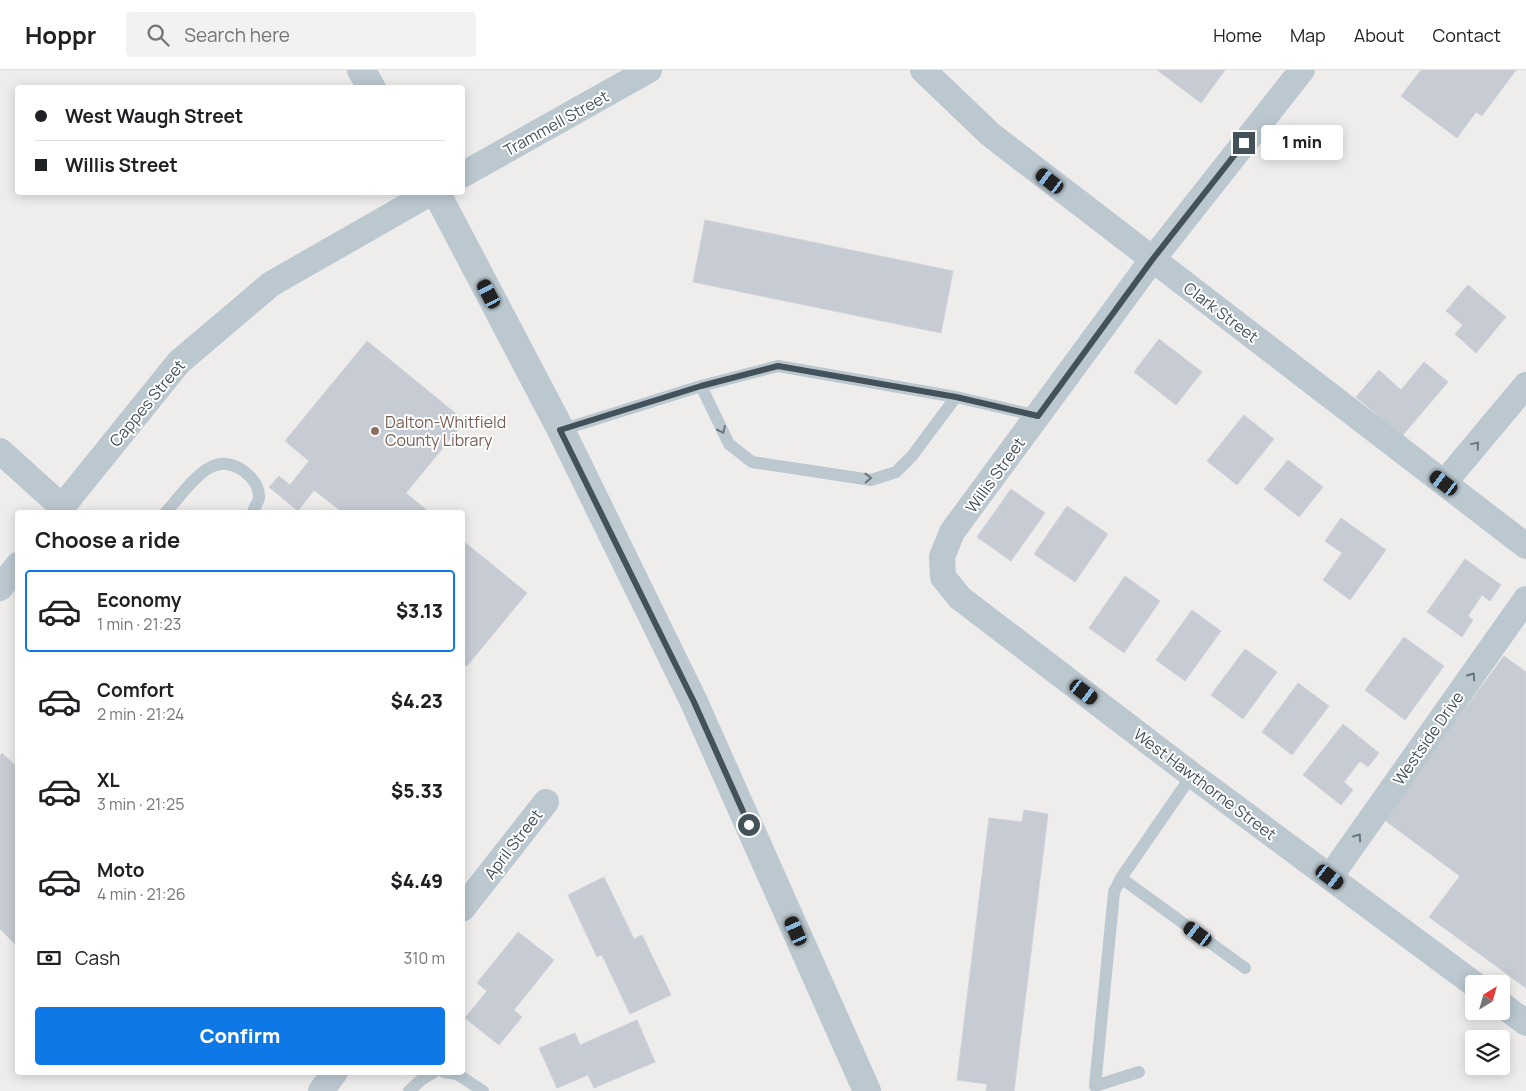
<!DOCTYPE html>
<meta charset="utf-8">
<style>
body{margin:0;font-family:Manrope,sans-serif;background:#f2f2f2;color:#202124;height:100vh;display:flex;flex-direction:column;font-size:19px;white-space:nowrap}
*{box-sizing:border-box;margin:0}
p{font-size:16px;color:#757577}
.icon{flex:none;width:28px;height:28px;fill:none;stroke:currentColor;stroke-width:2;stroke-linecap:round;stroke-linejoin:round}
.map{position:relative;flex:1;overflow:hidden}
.drawer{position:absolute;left:15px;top:440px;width:450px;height:565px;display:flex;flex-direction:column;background:#fff;border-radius:5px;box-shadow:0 2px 12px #0003}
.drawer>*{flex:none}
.banner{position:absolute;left:15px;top:15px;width:450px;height:110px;border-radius:5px;box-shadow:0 2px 12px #0003;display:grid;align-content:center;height:110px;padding:0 20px;background:#fff}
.needle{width:32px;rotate:37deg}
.controls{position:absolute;left:1465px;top:905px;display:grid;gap:10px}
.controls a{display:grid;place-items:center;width:45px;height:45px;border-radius:5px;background:#fff;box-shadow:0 2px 12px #0003;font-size:25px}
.end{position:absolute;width:22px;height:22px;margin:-11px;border:6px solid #43515a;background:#fff;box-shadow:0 0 0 2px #fff}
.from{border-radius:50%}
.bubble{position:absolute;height:35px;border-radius:5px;background:#fff;box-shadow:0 2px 12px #0003;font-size:16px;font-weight:800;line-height:35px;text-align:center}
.car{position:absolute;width:15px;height:30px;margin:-15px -8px;border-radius:6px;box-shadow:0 0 4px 1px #0007;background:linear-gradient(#222 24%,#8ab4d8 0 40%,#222 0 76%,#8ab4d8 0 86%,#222 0)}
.banner b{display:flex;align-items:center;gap:18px;height:48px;font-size:19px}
.banner b+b{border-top:1px solid #e0e0e0}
.banner i{width:12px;height:12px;background:#202124}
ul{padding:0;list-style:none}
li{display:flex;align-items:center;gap:15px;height:82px;margin:0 10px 8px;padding:0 10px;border:2px solid transparent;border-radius:5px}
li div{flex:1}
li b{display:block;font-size:19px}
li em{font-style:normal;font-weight:800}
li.on{border-color:#0e78e7}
li>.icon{width:45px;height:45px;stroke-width:1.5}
h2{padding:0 20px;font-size:22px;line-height:60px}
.pay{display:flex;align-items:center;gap:12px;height:55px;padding:0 20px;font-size:19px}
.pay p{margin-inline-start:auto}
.action{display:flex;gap:10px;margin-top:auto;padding:10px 20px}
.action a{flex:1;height:58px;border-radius:5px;background:#0e78e7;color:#fff;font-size:20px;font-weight:800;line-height:58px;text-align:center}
header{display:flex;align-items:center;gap:30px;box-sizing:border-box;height:70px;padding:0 25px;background:#fff;border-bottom:1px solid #e0e0e0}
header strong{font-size:24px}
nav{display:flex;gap:28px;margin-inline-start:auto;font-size:18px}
.search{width:350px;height:45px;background:#f2f2f2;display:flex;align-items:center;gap:12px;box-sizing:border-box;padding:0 18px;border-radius:5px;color:#757577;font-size:19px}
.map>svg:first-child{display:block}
</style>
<header>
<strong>Hoppr</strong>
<div class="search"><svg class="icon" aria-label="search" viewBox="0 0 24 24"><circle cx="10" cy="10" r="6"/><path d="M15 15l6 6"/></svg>Search here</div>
<nav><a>Home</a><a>Map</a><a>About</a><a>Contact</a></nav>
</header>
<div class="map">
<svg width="1526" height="1021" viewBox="0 0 1526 1021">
<rect width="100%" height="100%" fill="#efecec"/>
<path fill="#c7cbd3" stroke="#cfd3d8" d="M1157,0H1225L1201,33Z
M1421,0H1516L1482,46L1476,42L1457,68L1401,26Z
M705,150L953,201L941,263L693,212Z
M1468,215L1506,247L1476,283L1455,264L1463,255L1446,241Z
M1159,269L1202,302L1176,335L1134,302Z
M367,271L465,351L406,423L429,442H342L314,420L298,441L269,417L279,406L290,415L309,391L285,371Z
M1424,292L1448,312L1402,366L1356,327L1379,300L1401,320Z
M1244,345L1274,369L1237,415L1207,391Z
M1288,390L1323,417L1299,447L1264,419Z
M1011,419L1045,443L1011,491L977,467Z
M1067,436L1108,464L1075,512L1034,484Z
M1341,448L1386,480L1350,530L1323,510L1342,483L1325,471Z
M462,470L527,523L467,596L462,593Z
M1465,489L1501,515L1490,531L1482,525L1468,546L1473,550L1462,567L1427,542Z
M1125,506L1160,531L1124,583L1089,558Z
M1192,540L1221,561L1185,611L1156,590Z
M1404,567L1444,596L1405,650L1365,620Z
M1245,579L1277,602L1243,649L1211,625Z
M1504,586L1526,602V918L1429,847L1460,806L1383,749Z
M1298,613L1329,636L1292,685L1262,662Z
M1343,654L1379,683L1368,697L1360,691L1344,712L1353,720L1341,735L1303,705Z
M2,683L18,698V877L0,859V685Z
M1024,740L1048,744L1014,1021H986L987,1014L957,1010L989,748L1022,752Z
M604,807L634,869L642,865L671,925L630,944L602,885L597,887L568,825Z
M518,862L554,890L514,940L522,947L499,975L465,948L487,921L477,913Z
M637,950L655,992L594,1018L588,1005L557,1018L539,978L575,963L580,975Z"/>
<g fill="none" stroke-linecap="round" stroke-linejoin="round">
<path stroke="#bbc8d0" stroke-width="12" d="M701,316L729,374L752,392L871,410L896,402L912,386L956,327
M561,360L701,316L778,296L956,327L1038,346
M166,442C178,429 198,400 216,395C234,389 260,408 259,428C258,433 254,438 253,442
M1121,808L1245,898
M444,1002L457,1004L483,1021
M1139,1002L1095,1016L1114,822L1121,808L1192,705
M409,1021L421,1010L434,1002"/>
<path stroke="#bbc8d0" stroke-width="26" d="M923,0L991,65L1526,476
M1302,0L1152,190L952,462L942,487L943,507L960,528L1192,705L1474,914
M462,105L649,0
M0,381L62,437
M1444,413L1526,315
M58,442L179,292L271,214L432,122
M0,518L18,495
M1330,807L1526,529
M462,839L546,732
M1501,934L1526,953
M321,1021L335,1002"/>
<path stroke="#bbc8d0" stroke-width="28" d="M361,0L372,18
M436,122L561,360L694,632L867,1021"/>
</g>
<defs><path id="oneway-chevron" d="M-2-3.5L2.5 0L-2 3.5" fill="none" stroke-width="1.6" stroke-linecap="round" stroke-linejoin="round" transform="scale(1.25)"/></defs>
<g stroke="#67757d">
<use href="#oneway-chevron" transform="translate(722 360) rotate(65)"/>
<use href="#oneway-chevron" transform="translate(1476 375) rotate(-50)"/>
<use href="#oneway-chevron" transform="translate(868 408) rotate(-1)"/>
<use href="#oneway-chevron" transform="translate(1472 606) rotate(-55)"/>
<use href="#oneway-chevron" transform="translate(1358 767) rotate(-55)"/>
</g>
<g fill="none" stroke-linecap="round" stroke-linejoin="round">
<path stroke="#43515a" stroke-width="6" d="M749,755L694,632L560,360L701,316L778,296L956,327L1038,346L1152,190L1244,73"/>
</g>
<circle fill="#8d6e63" stroke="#fff" stroke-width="2" cx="375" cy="361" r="5"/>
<g text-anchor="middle" stroke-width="4" stroke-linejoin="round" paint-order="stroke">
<g font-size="16" fill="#43515a" stroke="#fff">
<text transform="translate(556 53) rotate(-29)" y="6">Trammell Street</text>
<text transform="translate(1221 242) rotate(37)" y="6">Clark Street</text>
<text transform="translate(147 333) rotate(-50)" y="6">Cappes Street</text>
<text transform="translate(995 405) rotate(-54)" y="6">Willis Street</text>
<text transform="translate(1428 668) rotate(-55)" y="6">Westside Drive</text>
<text transform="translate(1205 714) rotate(37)" y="6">West Hawthorne Street</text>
<text transform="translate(513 774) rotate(-52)" y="6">April Street</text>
</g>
<g font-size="16" fill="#785e54" stroke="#fff" text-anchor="start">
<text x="385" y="358">Dalton-Whitfield<tspan x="385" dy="18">County Library</tspan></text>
</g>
</g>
</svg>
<div class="controls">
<a><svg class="needle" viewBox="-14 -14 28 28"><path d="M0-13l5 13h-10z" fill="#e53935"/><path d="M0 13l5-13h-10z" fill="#757577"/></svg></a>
<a><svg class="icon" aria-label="layers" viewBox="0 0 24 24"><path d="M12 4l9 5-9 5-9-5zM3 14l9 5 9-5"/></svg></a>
</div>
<i class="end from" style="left:749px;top:755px"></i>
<i class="end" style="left:1244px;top:73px"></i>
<div class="bubble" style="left:1261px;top:55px;width:82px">1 min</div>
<i class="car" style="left:1050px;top:111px;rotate:308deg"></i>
<i class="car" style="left:489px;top:224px;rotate:332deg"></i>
<i class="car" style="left:1444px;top:413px;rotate:307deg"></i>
<i class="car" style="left:1084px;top:622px;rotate:127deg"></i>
<i class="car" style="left:1330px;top:807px;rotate:127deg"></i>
<i class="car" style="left:796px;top:861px;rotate:336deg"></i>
<i class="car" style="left:1198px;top:864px;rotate:306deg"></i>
<div class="banner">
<b><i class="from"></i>West Waugh Street</b>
<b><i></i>Willis Street</b>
</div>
<section class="drawer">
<h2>Choose a ride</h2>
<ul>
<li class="on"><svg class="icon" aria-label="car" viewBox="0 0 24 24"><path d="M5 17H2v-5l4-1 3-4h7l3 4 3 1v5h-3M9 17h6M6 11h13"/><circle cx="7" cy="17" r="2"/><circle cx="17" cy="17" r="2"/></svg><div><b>Economy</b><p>1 min · 21:23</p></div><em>$3.13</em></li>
<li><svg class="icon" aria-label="car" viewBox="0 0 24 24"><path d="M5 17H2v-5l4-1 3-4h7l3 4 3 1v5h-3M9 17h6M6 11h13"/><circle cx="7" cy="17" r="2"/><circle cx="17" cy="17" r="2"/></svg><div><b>Comfort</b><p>2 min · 21:24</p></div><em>$4.23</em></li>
<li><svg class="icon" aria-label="car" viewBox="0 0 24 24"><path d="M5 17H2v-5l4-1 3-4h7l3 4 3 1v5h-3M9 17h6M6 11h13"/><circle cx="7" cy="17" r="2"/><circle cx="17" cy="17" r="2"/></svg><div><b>XL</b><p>3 min · 21:25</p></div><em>$5.33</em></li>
<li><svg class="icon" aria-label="car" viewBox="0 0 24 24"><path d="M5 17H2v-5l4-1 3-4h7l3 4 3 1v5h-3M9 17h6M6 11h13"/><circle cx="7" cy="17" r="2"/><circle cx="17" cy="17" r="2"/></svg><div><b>Moto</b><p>4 min · 21:26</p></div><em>$4.49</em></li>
</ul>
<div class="pay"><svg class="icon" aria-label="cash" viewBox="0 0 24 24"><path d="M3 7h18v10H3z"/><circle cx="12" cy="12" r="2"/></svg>Cash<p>310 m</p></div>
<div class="action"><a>Confirm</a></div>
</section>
</div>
